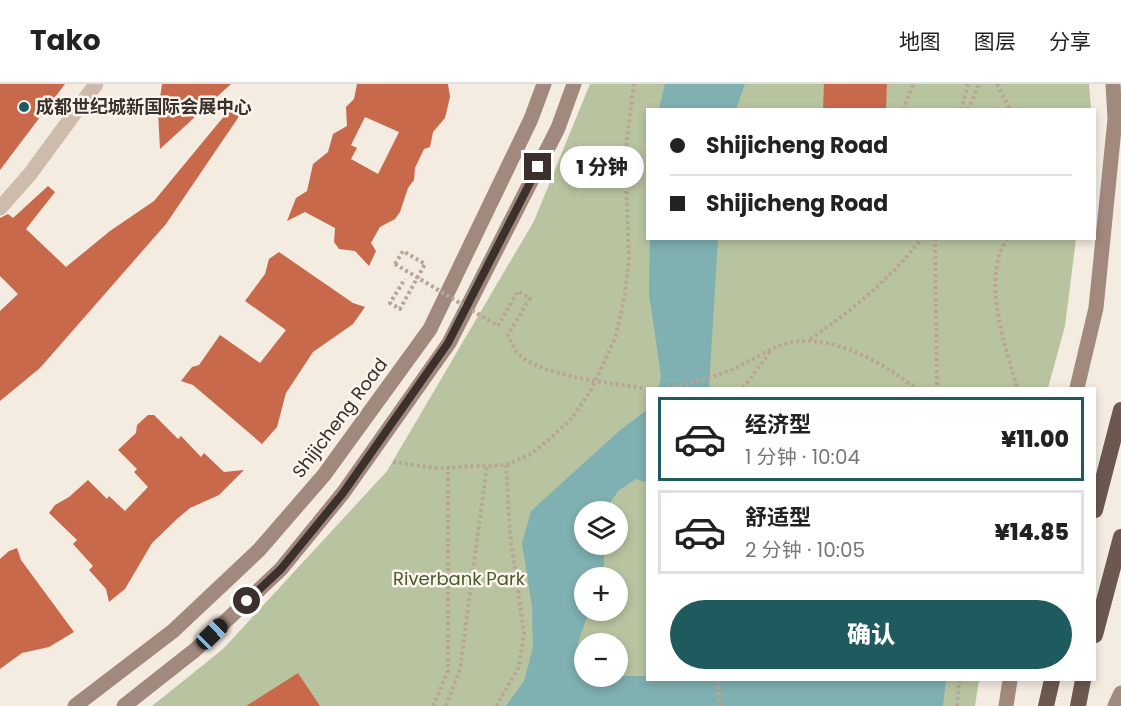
<!DOCTYPE html>
<html lang="zh">
<meta charset="utf-8">
<style>
body{margin:0;font-family:Poppins,"Noto Sans SC",sans-serif;background:#f2f2f2;color:#222;height:100vh;display:flex;flex-direction:column;font-size:22px;white-space:nowrap}
*{box-sizing:border-box;margin:0}
p{font-size:20px;color:#767676}
.icon{flex:none;width:33px;height:33px;fill:none;stroke:currentColor;stroke-width:2;stroke-linecap:round;stroke-linejoin:round}
.map{position:relative;flex:1;overflow:hidden}
.drawer{position:absolute;left:646px;top:303px;width:450px;height:294px;display:flex;flex-direction:column;background:#fff;border-radius:0px;box-shadow:0 3px 9px #0003}
.drawer>*{flex:none}
.hud{position:absolute;left:646px;top:24px;width:450px;height:132px;border-radius:0px;box-shadow:0 3px 9px #0003;display:grid;align-content:center;height:132px;padding:0 24px;background:#fff}
.buttons{position:absolute;left:574px;top:417px;display:grid;gap:12px}
.buttons a{display:grid;place-items:center;width:54px;height:54px;border-radius:50%;background:#fff;box-shadow:0 3px 9px #0003;font-size:30px}
.end{position:absolute;width:27px;height:27px;margin:-14px;border:8px solid #3b302b;background:#fff;box-shadow:0 0 0 3px #fff}
.from{border-radius:50%}
.bubble{position:absolute;height:42px;border-radius:21px;background:#fff;box-shadow:0 3px 9px #0003;font-size:20px;font-weight:800;line-height:42px;text-align:center}
.car{position:absolute;width:18px;height:36px;margin:-18px -9px;border-radius:8px;box-shadow:0 0 4px 2px #0007;background:linear-gradient(#222 24%,#8ab4d8 0 40%,#222 0 76%,#8ab4d8 0 86%,#222 0)}
.hud b{display:flex;align-items:center;gap:21px;height:57px;font-size:22px}
.hud b+b{border-top:2px solid #e0e0e0}
.hud i{width:15px;height:15px;background:#222}
ul{padding:10px 0 0;list-style:none}
li{display:flex;align-items:center;gap:18px;height:84px;margin:0 12px 9px;padding:0 12px;border:3px solid #e0e0e0;border-radius:0px}
li div{flex:1}
li b{display:block;font-size:22px}
li em{font-style:normal;font-weight:800}
li.current{border-color:#1f5a5e}
li>.icon{width:54px;height:54px;stroke-width:1.5}
.primary-button{display:flex;gap:12px;margin-top:auto;padding:12px 24px}
.primary-button a{flex:1;height:69px;border-radius:36px;background:#1f5a5e;color:#fff;font-size:24px;font-weight:800;line-height:69px;text-align:center}
header{display:flex;align-items:center;gap:36px;box-sizing:border-box;height:84px;padding:0 30px;background:#fff;border-bottom:2px solid #e0e0e0}
header strong{font-size:28px}
nav{display:flex;gap:33px;margin-inline-start:auto;font-size:21px}
.map>svg:first-child{display:block}
</style>
<header>
<strong>Tako</strong>
<nav><a>地图</a><a>图层</a><a>分享</a></nav>
</header>
<div class="map">
<svg width="1121" height="622" viewBox="0 0 1121 622">
<rect width="100%" height="100%" fill="#f4ebe1"/>
<path fill="#b8c4a0" fill-rule="evenodd" d="M590,0H1089L1091,25L648,26V154L1076,155L1065,242L1048,304H648V596H979L975,622H152L223,565L387,387L534,137ZM585,428H618V460H585ZM585,494H618V526H585ZM585,560H618V592H585Z"/>
<path fill="#7fb0b2" d="M665,0H745L736,25H659Z
M650,155H718L709,304H659L661,292L649,210Z
M648,325V399L636,395L618,407L605,427L585,428V460L604,461V483L601,493L585,494V526L589,527L578,559L585,566V592H645L648,589V596H946L943,622H506L524,597L533,563L532,523L522,459L531,427L618,348Z"/>
<path fill="#c8694b" fill-rule="evenodd" d="M0,0H65L0,86Z
M162,0H231L160,65L158,28Z
M357,0H448L450,13L445,34L433,48L430,63L424,65L415,84L414,96L408,104L400,128L395,135L380,143L371,159L376,167L369,182L355,167L339,165L334,158L335,144L305,128L287,137L296,114L307,107L313,80L328,68L333,50L347,42L346,23L354,15ZM365,33L399,48L378,90L351,75L357,64L351,61Z
M824,0H887L886,24L823,26Z
M235,19L244,25L166,140L40,284L0,317V227L18,210L0,192V134L8,130L13,134L48,102L55,108L26,145L66,183L110,147L154,117Z
M279,168L353,219L365,223L353,240L313,268L286,309L277,343L262,360L193,301L181,297L192,283L199,281L220,251L260,279L286,246L245,217L265,190L269,175Z
M148,331H154L178,355L181,352L201,373L204,369L224,388L244,386L219,411L190,424L177,435L152,459L125,505L109,518L106,505L89,486L93,482L73,460L77,456L49,429L55,421L69,413L88,396L107,415L109,412L125,427L148,403L134,388L137,385L118,366L136,349L137,341Z
M17,464L21,476L74,548L49,563L22,569L0,585V475L9,467Z
M298,589L320,622H246Z"/>
<g fill="none" stroke-linecap="round" stroke-linejoin="round">
<path stroke="#b9a596" stroke-width="4" stroke-dasharray="3 3" stroke-linecap="butt" d="M997,0L1010,26
M903,26L913,0
M961,26L968,0
M968,26L979,0
M935,154L937,304
M1007,154C981,197 1005,260 1017,304
M395,180L403,167L425,180L400,225L390,219L405,195
M498,242L518,207L530,214L508,251C511,257 513,264 517,268C535,292 618,300 648,305
M810,255C853,226 890,195 922,154
M667,304C689,300 712,294 733,285C751,277 769,264 788,259C830,249 883,278 915,304
M743,304L770,268
M393,378L435,384L506,381L531,370L553,352L572,334L591,306L616,252L625,210L629,175L625,69L634,0
M718,596L720,622
M433,622L448,587V383
M446,622L460,585L487,381
M496,622L519,583L524,549L510,450L506,381
M957,622L959,596"/>
<path stroke="#cdbbac" stroke-width="15" d="M0,124L30,90L96,0"/>
<path stroke="#a18a7d" stroke-width="15" d="M1077,304L1096,224L1115,35L1113,0
M75,622L173,547L259,466L324,391L430,245L531,35L544,0
M124,622L195,566L281,485L343,409L449,259L558,44L574,0
M1006,622L1010,596
M1115,622L1121,609"/>
<path stroke="#6c584f" stroke-width="16" d="M1095,426L1121,326
M1095,551L1121,453
M1046,622L1052,596
M1078,622L1083,596"/>
<path stroke="#b9a596" stroke-width="4" stroke-dasharray="3 3" stroke-linecap="butt" d="M395,180L498,242"/>
</g>
<g fill="none" stroke-linecap="round" stroke-linejoin="round">
<path stroke="#3b302b" stroke-width="8" d="M247,517L281,485L343,409L448,259L538,83"/>
</g>
<circle fill="#1f5a5e" stroke="#fbf5ee" stroke-width="2" cx="24" cy="23" r="6"/>
<g text-anchor="middle" stroke-width="5" stroke-linejoin="round" paint-order="stroke">
<g font-size="18" font-weight="bold" fill="#3b302b" stroke="#fbf5ee" text-anchor="start">
<text x="36" y="29">成都世纪城新国际会展中心</text>
</g>
<g font-size="18" fill="#3b302b" stroke="#fbf5ee">
<text transform="translate(340 334) rotate(-53)" y="6">Shijicheng Road</text>
</g>
<g font-size="18" fill="#4a5a2e" stroke="#fbf5ee">
<text x="459" y="501">Riverbank Park</text>
</g>
</g>
</svg>
<div class="buttons">
<a><svg class="icon" aria-label="layers" viewBox="0 0 24 24"><path d="M12 4l9 5-9 5-9-5zM3 14l9 5 9-5"/></svg></a>
<a>+</a>
<a>−</a>
</div>
<i class="end from" style="left:247px;top:517px"></i>
<i class="end" style="left:538px;top:83px"></i>
<div class="bubble" style="left:560px;top:62px;width:84px">1 分钟</div>
<i class="car" style="left:212px;top:550px;rotate:46deg"></i>
<div class="hud">
<b><i class="from"></i>Shijicheng Road</b>
<b><i></i>Shijicheng Road</b>
</div>
<section class="drawer">
<ul>
<li class="current"><svg class="icon" aria-label="car" viewBox="0 0 24 24"><path d="M5 17H2v-5l4-1 3-4h7l3 4 3 1v5h-3M9 17h6M6 11h13"/><circle cx="7" cy="17" r="2"/><circle cx="17" cy="17" r="2"/></svg><div><b>经济型</b><p>1 分钟 · 10:04</p></div><em>¥11.00</em></li>
<li><svg class="icon" aria-label="car" viewBox="0 0 24 24"><path d="M5 17H2v-5l4-1 3-4h7l3 4 3 1v5h-3M9 17h6M6 11h13"/><circle cx="7" cy="17" r="2"/><circle cx="17" cy="17" r="2"/></svg><div><b>舒适型</b><p>2 分钟 · 10:05</p></div><em>¥14.85</em></li>
</ul>
<div class="primary-button"><a>确认</a></div>
</section>
</div>
